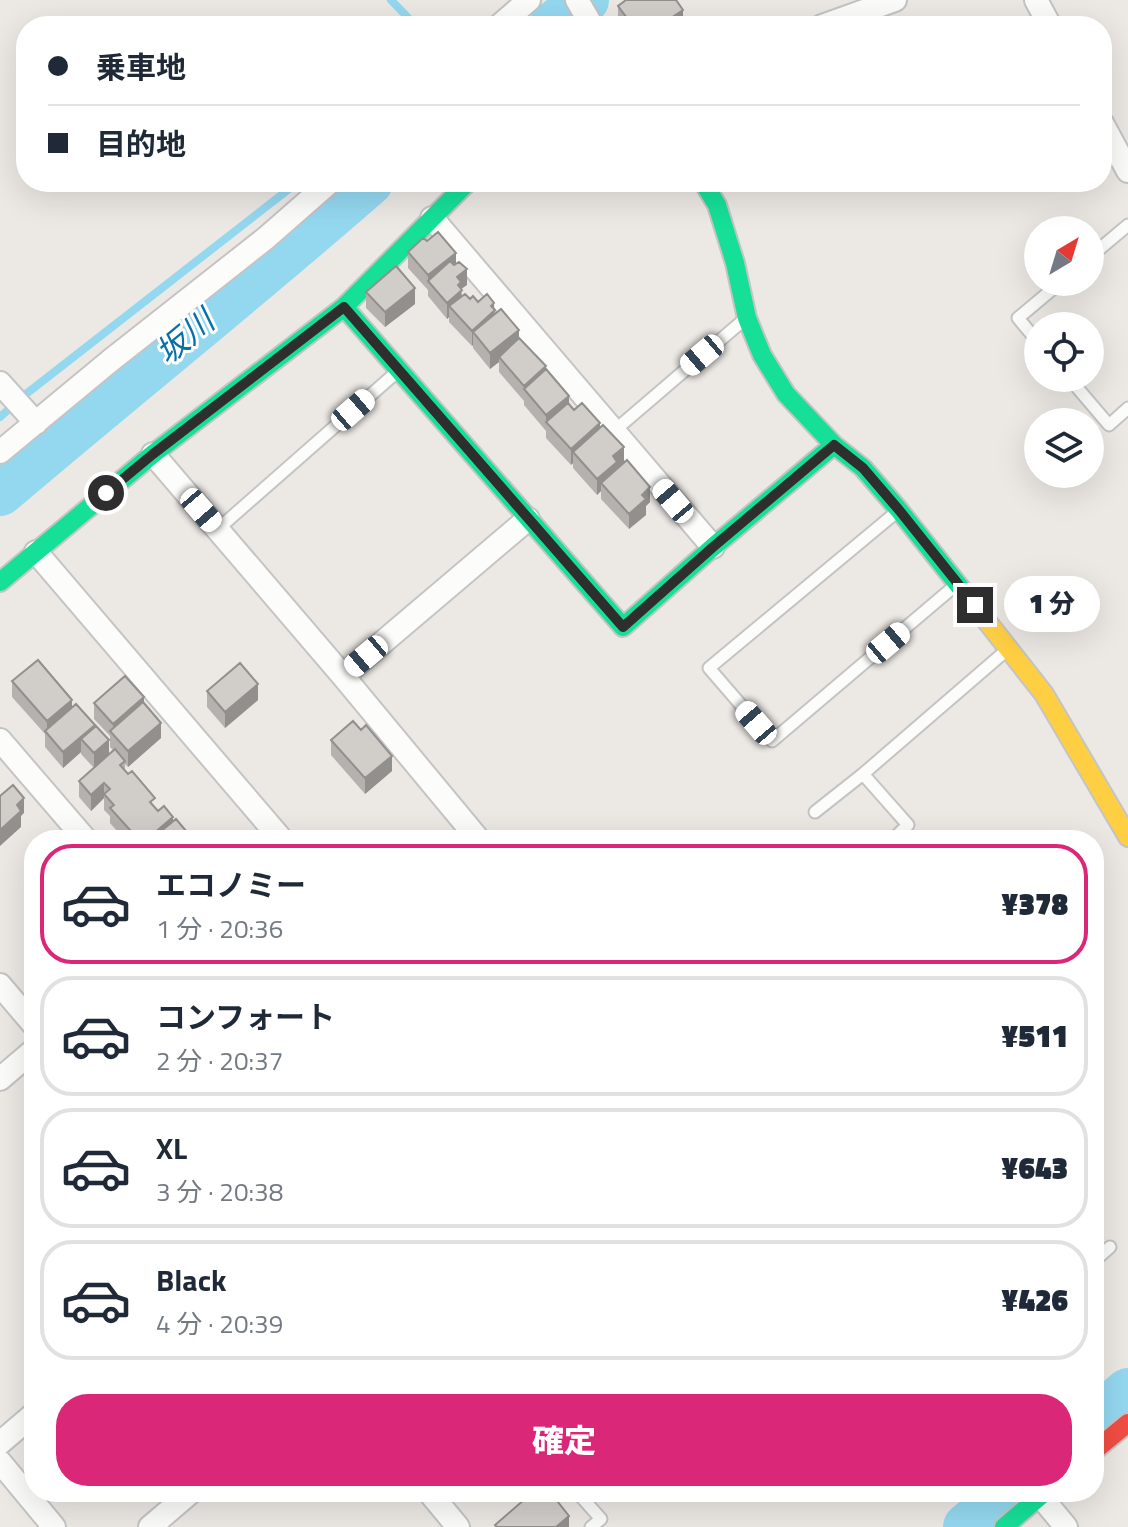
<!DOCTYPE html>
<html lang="ja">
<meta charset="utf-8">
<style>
body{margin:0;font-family:"Titillium Web","Noto Sans JP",sans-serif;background:#f6f6f7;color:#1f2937;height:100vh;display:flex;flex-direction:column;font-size:30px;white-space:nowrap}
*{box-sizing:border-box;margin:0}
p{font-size:26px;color:#747a83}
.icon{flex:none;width:44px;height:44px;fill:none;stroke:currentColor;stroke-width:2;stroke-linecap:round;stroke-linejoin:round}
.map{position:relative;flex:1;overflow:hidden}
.drawer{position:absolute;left:24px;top:830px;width:1080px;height:672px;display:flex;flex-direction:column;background:#fff;border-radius:32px;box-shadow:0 8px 32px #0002}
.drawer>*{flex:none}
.hud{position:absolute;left:16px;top:16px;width:1096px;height:176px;border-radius:32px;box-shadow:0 8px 32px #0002;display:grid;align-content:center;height:176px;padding:0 32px;background:#fff}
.needle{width:52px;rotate:38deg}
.tools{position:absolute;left:1024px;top:216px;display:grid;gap:16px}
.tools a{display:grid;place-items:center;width:80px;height:80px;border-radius:50%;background:#fff;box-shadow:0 8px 32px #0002;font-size:40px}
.end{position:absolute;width:36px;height:36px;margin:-18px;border:10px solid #2e2e2e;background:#fff;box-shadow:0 0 0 4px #fff}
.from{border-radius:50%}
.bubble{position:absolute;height:56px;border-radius:28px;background:#fff;box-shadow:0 8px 32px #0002;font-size:26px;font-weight:800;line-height:56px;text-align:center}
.car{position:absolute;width:24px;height:48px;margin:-24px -12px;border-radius:10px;box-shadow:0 0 6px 2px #0007;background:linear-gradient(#fff 24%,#345 0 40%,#fff 0 76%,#345 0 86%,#fff 0)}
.hud b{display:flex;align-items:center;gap:28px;height:76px;font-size:30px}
.hud b+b{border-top:2px solid #e0e1e3}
.hud i{width:20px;height:20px;background:#1f2937}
ul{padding:14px 0 0;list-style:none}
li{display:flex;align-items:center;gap:24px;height:120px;margin:0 16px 12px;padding:0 16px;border:4px solid #e0e1e3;border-radius:32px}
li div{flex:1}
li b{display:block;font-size:30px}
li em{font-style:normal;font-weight:800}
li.active{border-color:#db2777}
li>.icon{width:72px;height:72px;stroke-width:1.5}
.cta{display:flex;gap:16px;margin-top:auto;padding:16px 32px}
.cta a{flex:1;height:92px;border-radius:32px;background:#db2777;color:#fff;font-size:32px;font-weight:800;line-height:92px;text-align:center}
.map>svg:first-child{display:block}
</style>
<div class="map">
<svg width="1128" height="1527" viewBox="0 0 1128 1527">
<rect width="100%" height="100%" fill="#ece8e4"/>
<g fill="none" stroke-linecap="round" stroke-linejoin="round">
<path stroke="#94d8f0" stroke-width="8" d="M391,0L416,26
M0,417L26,394L298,182"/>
<path stroke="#94d8f0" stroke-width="48" d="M553,26L585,0
M0,492C122,388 248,288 369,182
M1094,1421L1128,1392
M967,1527L1009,1492"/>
<g stroke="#c5c4c5" stroke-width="15">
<path id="lane" d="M1090,257L1128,225
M1038,342L1018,318L1061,282
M1069,378L1109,425L1128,408
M614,431L746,318
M899,510L709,668L772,741L957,584
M218,529L398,371
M863,774L908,825L892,840
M815,812L863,774L1008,649
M1094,1261L1110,1247
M577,1492L601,1519L591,1527"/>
</g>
<g stroke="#c5c4c5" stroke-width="26">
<path id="street" d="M577,0L592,26
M1036,0L1050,26
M499,26L529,0
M822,26L895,0
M1102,123L1128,171
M432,218L713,547
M0,383L36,423
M0,452L110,361L266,238L330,182
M153,454L343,676L479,840
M36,552L282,840
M343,676L528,519
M0,740L86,840
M0,985L34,1025
M0,1079L34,1050
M0,1443L34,1414
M0,1462L54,1527
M429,1492L458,1527
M1037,1492L1066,1527
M150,1527L191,1492"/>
</g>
<g stroke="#c5c4c5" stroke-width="22">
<path id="fast" d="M703,182L717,205L735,263L747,318L762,355L786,394L834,445L863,468L899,510L967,596
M344,307L623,627L713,547L834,445
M0,582L153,454L344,307L468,182
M1004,1527L1045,1492"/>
</g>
<g stroke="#c5c4c5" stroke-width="22">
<path id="slow" d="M967,596L1044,694L1128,837"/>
</g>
<g stroke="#c5c4c5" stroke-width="22">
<path id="jam" d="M1094,1451L1128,1423"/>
</g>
<use href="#lane" stroke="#fcfcfb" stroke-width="11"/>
<use href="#street" stroke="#fcfcfb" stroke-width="22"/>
<use href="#fast" stroke="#16e098" stroke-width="18"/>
<use href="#slow" stroke="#ffcf43" stroke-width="18"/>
<use href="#jam" stroke="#f24e42" stroke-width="18"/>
</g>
<path fill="#b4b1ae" d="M618,6L683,25L622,26L618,21Z
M408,252L456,264L467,285L461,289L462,296L494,309L495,314L519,338L546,369L569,404L574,410L600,428L650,502L646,506V515L629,529L601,499V491L597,495L573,468V463L571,465L546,438V431L524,405V401L499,372V362L490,369L473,348V345L472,346L449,322V317L447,319L428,296V290L408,268Z
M366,292L415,304L385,327L366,308Z
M12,681L72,707L95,727L109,754L114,751L110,747V736L94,719V703L144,704L161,738L128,767L125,764V771L155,808L173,822L192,840H125L110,823V816L104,810V798L91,811L79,797V781L94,768L81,754V752L63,768L45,747V734L12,697Z
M207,691L258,700L225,728L207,707Z
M331,740L392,771L365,794L331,755Z"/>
<path fill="#92908d" d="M683,10V25L659,26Z
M456,253V268L428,281V291V275Z
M467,269V285L461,289L462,305L449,306V317L447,319V303L457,277Z
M415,288V304L385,327V312Z
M494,303L495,326L473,332V345L472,346V331Z
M519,330V345L499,357V362L490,369V353Z
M546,366V381L524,389V386Z
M569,396V411L546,422V431V415Z
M600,423V438L573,452V463L571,465V449Z
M624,447V462L601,483V491L597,495V479L613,456Z
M650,487V502L646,506V515L629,529V514L642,495Z
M258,684V700L225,728V712Z
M144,697V713L113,734V724Z
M72,700V715L47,734V721Z
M161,723V738L128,767V751Z
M95,725V740L81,739V752L63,768V752Z
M109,740V756L94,769V753Z
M392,756V771L365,794V778Z
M104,783V798L91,811V795Z
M24,798V813L21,816V827L0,846V830L17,805Z
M173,817V832L164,840H146Z
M569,1516V1527H556Z"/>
<path fill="#d1ceca" stroke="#92908d" stroke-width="2" d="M626,0H676L683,10L659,26H647L643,21L637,26H633L618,6Z
M438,232L456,253L428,275L408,252L423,238L427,241Z
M450,261L454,265L459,262L467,269L457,277L461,282L458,285L462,290L447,303L428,281Z
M396,266L415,288L385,312L366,292Z
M465,294L470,299L473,296L478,302L487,294L494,303L491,306L495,310L472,331L449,306Z
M501,309L519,330L490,353L473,332Z
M519,338L546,366L524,386L499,357Z
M546,369L569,396L546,415L524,389Z
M568,403L574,410L582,403L600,423L571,449L546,422Z
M603,425L624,447L613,456L617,462L597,479L573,452Z
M627,460L650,487L642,495L646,499L629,514L601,483Z
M38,660L72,700L47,721L12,681Z
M240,663L258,684L225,712L207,691Z
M125,676L144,697L113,724L94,703Z
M143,702L161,723L128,751L110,731Z
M76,704L95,725L63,752L45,731Z
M353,721L361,730L366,725L392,756L365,778L331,740Z
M96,726L109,740L94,753L81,739Z
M115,749L125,761L120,765L128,774L132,771L155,798L150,802L158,811L164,806L173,817L146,840H139L110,808L114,805L104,794L110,789L104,783L91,795L79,781Z
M13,785L24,798L17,805L21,811L0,830V796Z
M176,819L192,838L190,840H150Z
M533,1492H550L569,1516L556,1527H497L495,1525Z"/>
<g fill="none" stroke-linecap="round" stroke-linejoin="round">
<path stroke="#2e2e2e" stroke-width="10" d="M106,493L153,454L344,307L623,627L713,547L834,445L863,468L899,510L975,605"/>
</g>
<g text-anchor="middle" stroke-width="6" stroke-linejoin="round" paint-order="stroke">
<g font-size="32" font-style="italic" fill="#0770a9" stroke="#fff">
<text transform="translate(185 337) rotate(-40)" y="11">坂川</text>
</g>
</g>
</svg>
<div class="tools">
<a><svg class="needle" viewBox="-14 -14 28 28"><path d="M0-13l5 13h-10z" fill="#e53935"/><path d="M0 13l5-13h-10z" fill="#747a83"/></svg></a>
<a><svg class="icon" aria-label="locate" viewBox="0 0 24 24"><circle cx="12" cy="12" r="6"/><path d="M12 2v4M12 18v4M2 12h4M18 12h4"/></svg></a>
<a><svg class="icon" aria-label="layers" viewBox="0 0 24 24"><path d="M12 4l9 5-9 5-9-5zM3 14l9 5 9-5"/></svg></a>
</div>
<i class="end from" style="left:106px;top:493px"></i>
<i class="end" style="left:975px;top:605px"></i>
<div class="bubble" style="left:1004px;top:576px;width:96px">1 分</div>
<i class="car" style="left:702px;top:355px;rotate:230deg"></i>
<i class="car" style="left:353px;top:410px;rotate:49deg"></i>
<i class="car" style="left:673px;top:501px;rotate:320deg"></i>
<i class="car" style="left:201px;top:510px;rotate:139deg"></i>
<i class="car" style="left:888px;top:643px;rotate:50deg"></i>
<i class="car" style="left:366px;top:656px;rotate:230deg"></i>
<i class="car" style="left:756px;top:723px;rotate:319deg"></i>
<div class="hud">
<b><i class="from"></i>乗車地</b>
<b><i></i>目的地</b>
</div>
<section class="drawer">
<ul>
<li class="active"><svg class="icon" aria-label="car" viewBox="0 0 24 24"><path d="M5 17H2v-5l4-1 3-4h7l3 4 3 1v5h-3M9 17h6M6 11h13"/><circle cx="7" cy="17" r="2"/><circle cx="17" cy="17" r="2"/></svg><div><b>エコノミー</b><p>1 分 · 20:36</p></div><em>¥378</em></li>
<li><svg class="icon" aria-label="car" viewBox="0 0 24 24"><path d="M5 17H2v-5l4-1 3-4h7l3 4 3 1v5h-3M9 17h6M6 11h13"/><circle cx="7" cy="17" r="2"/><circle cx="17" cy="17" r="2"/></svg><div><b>コンフォート</b><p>2 分 · 20:37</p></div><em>¥511</em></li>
<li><svg class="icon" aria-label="car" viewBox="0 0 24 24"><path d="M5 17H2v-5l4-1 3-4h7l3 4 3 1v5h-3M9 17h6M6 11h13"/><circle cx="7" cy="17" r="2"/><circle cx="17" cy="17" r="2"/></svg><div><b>XL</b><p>3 分 · 20:38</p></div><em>¥643</em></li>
<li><svg class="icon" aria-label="car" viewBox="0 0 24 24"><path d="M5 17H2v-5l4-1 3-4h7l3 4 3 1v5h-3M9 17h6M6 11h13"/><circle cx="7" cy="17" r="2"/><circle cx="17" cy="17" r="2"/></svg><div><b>Black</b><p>4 分 · 20:39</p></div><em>¥426</em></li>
</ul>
<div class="cta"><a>確定</a></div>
</section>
</div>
